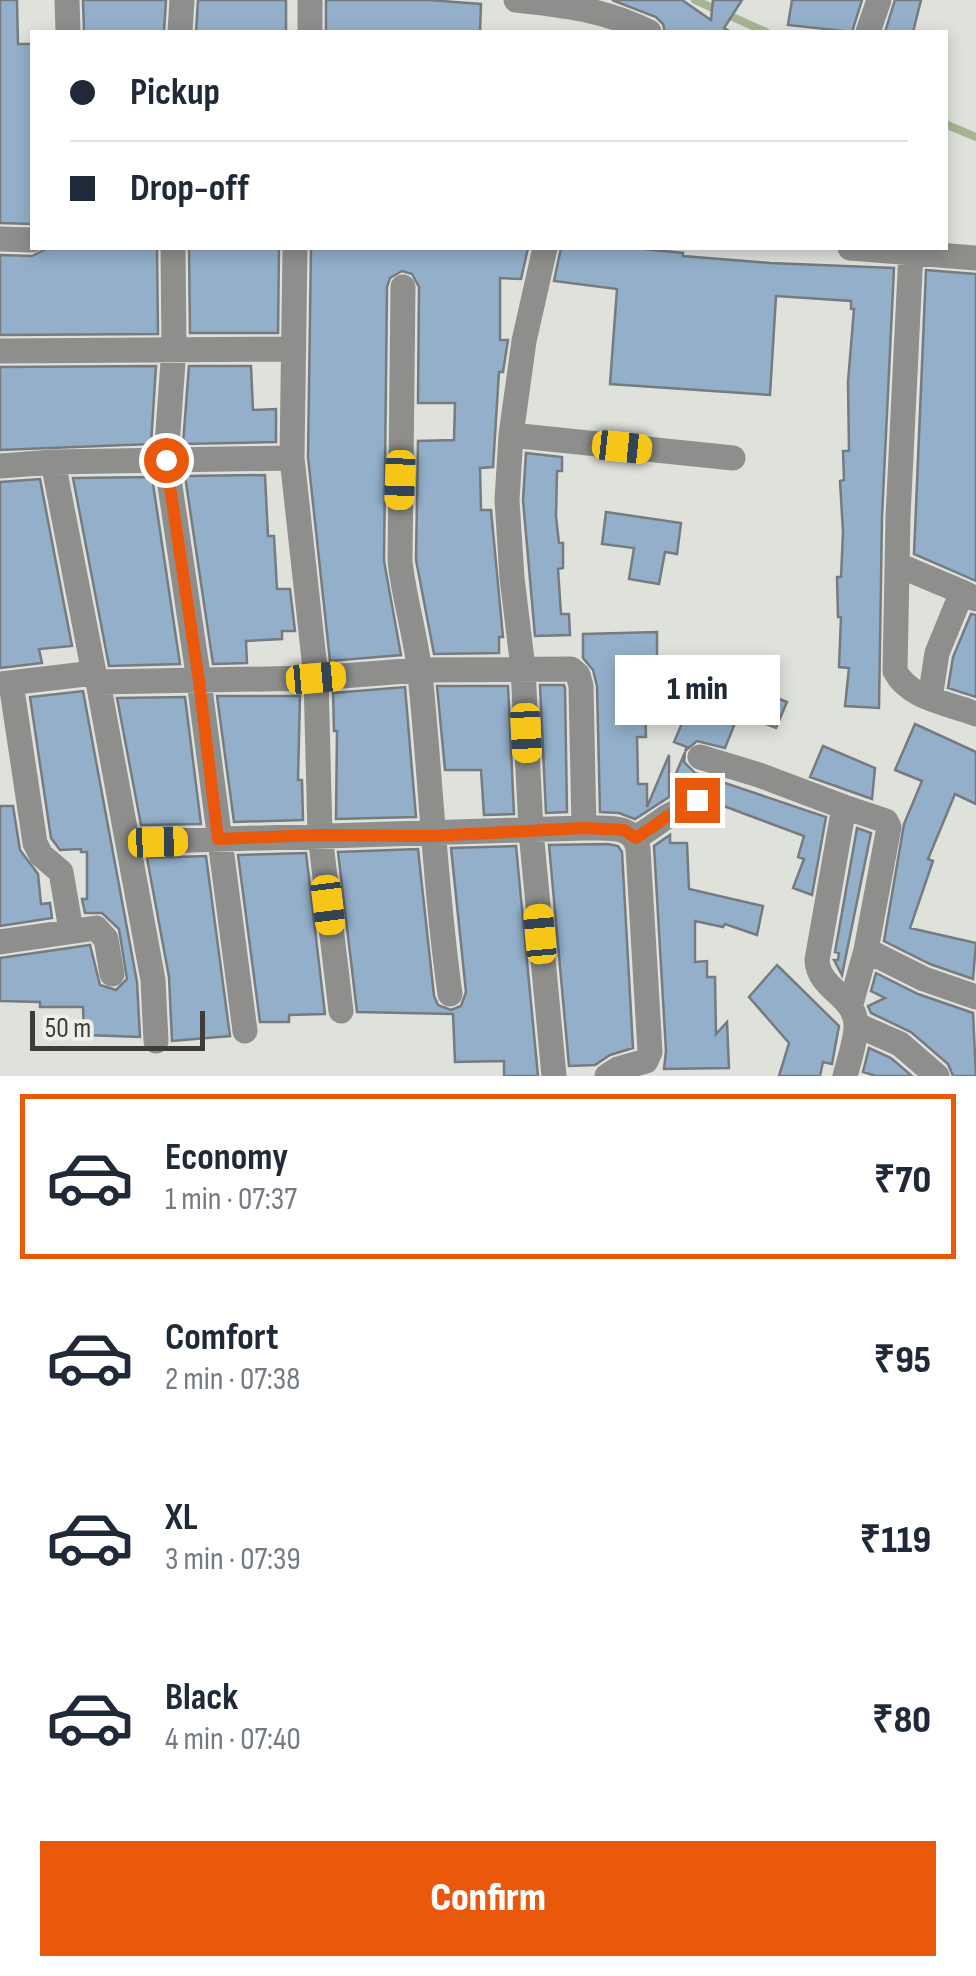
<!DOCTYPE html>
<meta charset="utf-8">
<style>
body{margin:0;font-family:"Sofia Sans Condensed",sans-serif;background:#f6f6f7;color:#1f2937;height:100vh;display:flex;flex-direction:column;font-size:38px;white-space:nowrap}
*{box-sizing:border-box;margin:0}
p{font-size:32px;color:#747a83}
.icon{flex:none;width:55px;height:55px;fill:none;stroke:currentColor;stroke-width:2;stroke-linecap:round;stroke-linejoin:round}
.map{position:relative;height:1076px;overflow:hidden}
.drawer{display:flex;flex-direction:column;background:#fff;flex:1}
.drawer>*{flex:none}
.hud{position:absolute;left:30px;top:30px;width:918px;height:220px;border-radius:0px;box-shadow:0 5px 15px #0003;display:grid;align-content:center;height:220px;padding:0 40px;background:#fff}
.scale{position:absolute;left:30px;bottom:25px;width:175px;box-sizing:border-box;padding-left:10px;border:5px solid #3c3d3a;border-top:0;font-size:28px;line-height:35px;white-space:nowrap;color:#3c3d3a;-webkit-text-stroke:8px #ecf0e8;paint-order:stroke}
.end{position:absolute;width:45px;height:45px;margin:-22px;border:12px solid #ea580c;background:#fff;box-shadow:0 0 0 5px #fff}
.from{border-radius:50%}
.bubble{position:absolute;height:70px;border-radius:0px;background:#fff;box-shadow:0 5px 15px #0003;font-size:32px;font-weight:800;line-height:70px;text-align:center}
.car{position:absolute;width:30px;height:60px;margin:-30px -15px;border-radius:12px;box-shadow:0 0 8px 2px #0007;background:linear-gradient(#f5c518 24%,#345 0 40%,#f5c518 0 76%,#345 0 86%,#f5c518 0)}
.hud b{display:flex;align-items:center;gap:35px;height:95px;font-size:38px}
.hud b+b{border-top:2px solid #e0e1e3}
.hud i{width:25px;height:25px;background:#1f2937}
ul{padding:18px 0 0;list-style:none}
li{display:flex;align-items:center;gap:30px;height:165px;margin:0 20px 15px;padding:0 20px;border:5px solid transparent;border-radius:0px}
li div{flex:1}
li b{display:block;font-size:38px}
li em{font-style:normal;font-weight:800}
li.current{border-color:#ea580c}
li>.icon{width:90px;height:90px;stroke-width:1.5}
.action{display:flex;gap:20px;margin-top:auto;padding:20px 40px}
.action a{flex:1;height:115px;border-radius:0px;background:#ea580c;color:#fff;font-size:40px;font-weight:800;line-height:115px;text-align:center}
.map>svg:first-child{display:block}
</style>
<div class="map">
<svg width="976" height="1076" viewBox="0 0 976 1076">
<rect width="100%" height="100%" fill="#dfe2db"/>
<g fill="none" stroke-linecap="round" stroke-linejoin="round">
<path stroke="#a6b593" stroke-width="8" d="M695,0L766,32
M945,124L976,137"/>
</g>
<path fill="#93afca" stroke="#757b80" stroke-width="2.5" d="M0,0H17L18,44H32V224L0,223Z
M83,0H166L164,32H84Z
M198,0H286V32H196Z
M326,0H429L481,4L480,32H326Z
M612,0H682L711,20L713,0H742L724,28L731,32H665L663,24L656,17Z
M792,0H862L852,32L788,25Z
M895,0H921L913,32H885Z
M141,248H157L158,334L0,335V255L32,256L46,249Z
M236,248L279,249L278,333H190L189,249Z
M311,248H528L521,279L500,278V340H508L503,372H499L493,467L480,468L481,510H491L503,637H499V653L434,654L416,560L418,441L454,440L455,403H418L419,287L412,274L402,271L390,278L387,287L384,561L401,655L330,661L308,457Z
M561,248H634L683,253V256L770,263L894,268L882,517L879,708L845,706L849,668L839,667L841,617H838L837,577H841L843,532L840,481L844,480L843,451H849L848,382L854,309H851V301L776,296L770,395L610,384L617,289L554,281Z
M926,270L976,274V581L914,554Z
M156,366L151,444L0,450V367Z
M189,366H251L253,410L276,409V442L183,444Z
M526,453L562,457V471H557L556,517L559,543H563V568L558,569L561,614H569L570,635L535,636L523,500Z
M265,475L268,536H274L277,589H290L295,631H282V639L246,641L247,663L213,664L185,476Z
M152,477L180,664L109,666L73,478Z
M40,479L72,646L39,649L42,663L0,668V482Z
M606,512L681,523L677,554L665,552L659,584L629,579L634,548L602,544Z
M971,614L976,615V697L948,688L953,657Z
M657,632V664H644L646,737H637L638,784H647V807L669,755V797L635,819L619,813L600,812L597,686L593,670L583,658V634Z
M705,669L787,702L776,728L739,713L725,748L697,741L685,751L687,747L674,742Z
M540,685H564L565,688L567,812L546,813Z
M437,686H508L514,814L484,815L481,770H445Z
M405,687L416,817L336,819L337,731H334L333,693Z
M83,691L137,982L140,1037L84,1035L83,1007H40V1002L0,1001V958L90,945L100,985L116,990L127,979L119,929L102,913H85L82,899H87V852H81V849L60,850L51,838L30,697Z
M217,696H300L298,780H302L303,820L234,822Z
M185,697L201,824L141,825L117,698Z
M915,724L976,752V804L955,794L928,859L933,861L910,928L976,943L973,979L930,964L884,941L904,824L922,781L895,770Z
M823,746L875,768L872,799L810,777Z
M685,752L684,762L695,773L826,817L812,895L793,888L804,859L798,857L804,836L713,802L711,793L705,787L697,785L680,792L670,788Z
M0,806H13L20,850L38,874L41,904L50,903L52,918L0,926Z
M857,828L871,833L842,975L834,960H838L839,953L835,952Z
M670,835V843H687L689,889L763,906L757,935L725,924L723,927L695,921V962L707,961V977H715L716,1034L727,1022L729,1068L664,1069L666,1051L654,846Z
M608,844L618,846L622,852L633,1048L610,1055L595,1065L569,1066L549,845Z
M516,846L538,1076H504V1061L455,1062L453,1014L357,1012L338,852L418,849L434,996L438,1005L451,1010L461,1006L466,992L451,848Z
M306,853L325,1014L289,1015V1022H260L238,855Z
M206,856L230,1036L172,1041L169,977L147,858Z
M777,965L839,1026L832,1064L823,1062L820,1076H779L789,1043L749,997Z
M876,973L918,994L973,1013L976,1076H953L948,1064L911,1032L871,1013L868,1006L885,998L871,991Z
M869,1048L891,1058L912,1076H876L863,1072Z"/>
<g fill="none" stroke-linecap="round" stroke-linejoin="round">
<path stroke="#8e8f8c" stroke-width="25" d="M67,0L68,32
M516,0C563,5 606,10 649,32
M180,32L182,0
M310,32V0
M868,32L879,0
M0,239L32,240
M173,248L174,348L166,459L199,681L245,1031
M295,248L292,458L316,678L320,835L341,1011
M545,248L524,341L511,435L507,500L512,578L523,668L531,831L554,1076
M850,248L976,258
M911,251L898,517L895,671C909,699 949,703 976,714
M403,287L400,561C404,599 416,636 420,674C431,781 435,888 450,994
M0,351L292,349
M511,435L733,458
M53,462L94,673
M0,466L53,462L292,458
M898,565L962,592
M98,682L153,980L156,1041
M11,683L35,843L41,855L61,872L71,930
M0,684L94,673L98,682L316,678L419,670L571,669L578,675L581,686L584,828
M930,698L937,653L962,592L976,599
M700,757L759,775L844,807L817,960C818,990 858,996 856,1028C855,1043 849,1061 845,1076
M844,807L886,821L889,827L866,950L851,1004
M636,838L668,816L697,801
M128,842L584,828C605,829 634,823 638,849L650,1052L646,1061L618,1069L607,1076
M0,942L96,928L106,939L112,974
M866,950L924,979L976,997
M857,1025L900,1044L937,1076"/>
</g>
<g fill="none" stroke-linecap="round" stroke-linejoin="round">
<path stroke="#ea580c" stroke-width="12" d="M166,460L199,681L218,839L320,835L431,836L584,828L624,830L636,838L668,816L697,800"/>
</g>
</svg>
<div class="scale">50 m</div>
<i class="end from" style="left:166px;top:460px"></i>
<i class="end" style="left:697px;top:800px"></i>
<div class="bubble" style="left:615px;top:655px;width:165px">1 min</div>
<i class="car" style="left:622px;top:447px;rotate:96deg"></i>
<i class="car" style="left:400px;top:480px;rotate:182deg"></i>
<i class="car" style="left:316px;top:678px;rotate:85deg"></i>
<i class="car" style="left:526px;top:733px;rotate:177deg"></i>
<i class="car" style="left:158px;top:842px;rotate:88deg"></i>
<i class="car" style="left:328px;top:905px;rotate:173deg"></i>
<i class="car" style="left:540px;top:934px;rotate:355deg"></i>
<div class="hud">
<b><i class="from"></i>Pickup</b>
<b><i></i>Drop-off</b>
</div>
</div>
<section class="drawer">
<ul>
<li class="current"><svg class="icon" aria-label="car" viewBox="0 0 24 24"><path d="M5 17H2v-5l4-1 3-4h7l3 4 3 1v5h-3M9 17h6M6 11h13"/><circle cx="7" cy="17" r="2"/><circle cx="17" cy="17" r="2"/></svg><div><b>Economy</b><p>1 min · 07:37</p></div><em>₹70</em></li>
<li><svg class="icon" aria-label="car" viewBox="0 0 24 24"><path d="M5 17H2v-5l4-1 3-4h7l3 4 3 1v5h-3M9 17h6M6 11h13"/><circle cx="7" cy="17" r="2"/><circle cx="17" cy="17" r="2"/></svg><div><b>Comfort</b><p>2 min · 07:38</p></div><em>₹95</em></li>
<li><svg class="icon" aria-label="car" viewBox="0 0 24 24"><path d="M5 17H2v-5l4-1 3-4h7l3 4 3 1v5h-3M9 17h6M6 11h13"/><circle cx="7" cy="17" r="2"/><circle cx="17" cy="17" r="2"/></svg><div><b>XL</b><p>3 min · 07:39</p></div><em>₹119</em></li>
<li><svg class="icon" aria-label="car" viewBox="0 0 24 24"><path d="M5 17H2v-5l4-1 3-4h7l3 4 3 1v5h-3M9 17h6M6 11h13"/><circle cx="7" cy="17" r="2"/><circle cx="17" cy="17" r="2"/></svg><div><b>Black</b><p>4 min · 07:40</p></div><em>₹80</em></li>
</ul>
<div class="action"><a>Confirm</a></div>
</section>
